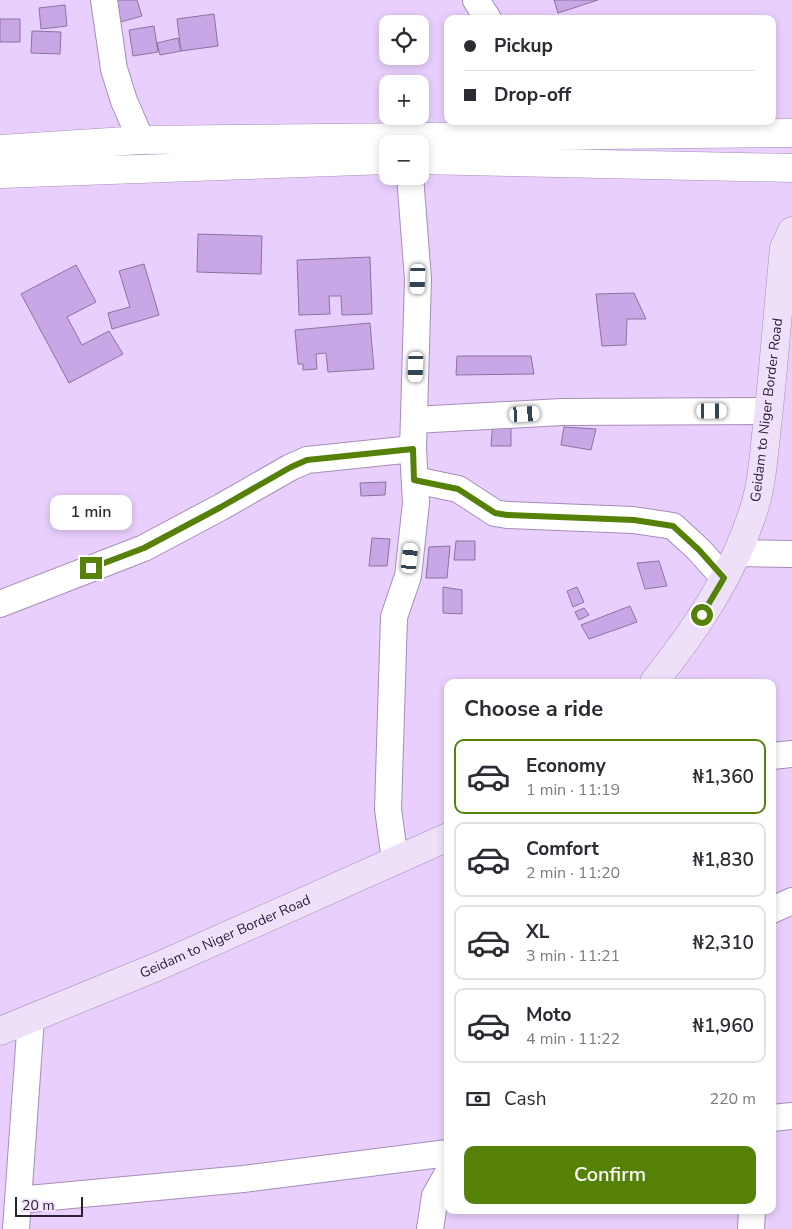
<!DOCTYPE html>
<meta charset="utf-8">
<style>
body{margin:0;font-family:"Nunito Sans",sans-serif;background:#f7f7f7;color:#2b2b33;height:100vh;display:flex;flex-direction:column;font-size:19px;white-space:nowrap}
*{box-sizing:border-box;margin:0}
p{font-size:16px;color:#7c7c81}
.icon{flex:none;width:28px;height:28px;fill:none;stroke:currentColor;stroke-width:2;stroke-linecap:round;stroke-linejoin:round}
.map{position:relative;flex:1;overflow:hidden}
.drawer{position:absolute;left:444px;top:679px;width:332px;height:535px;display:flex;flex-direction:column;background:#fff;border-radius:10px;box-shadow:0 2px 8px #0003}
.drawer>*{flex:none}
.hud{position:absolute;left:444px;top:15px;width:332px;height:110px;border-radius:10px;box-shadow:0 2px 8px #0003;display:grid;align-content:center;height:110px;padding:0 20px;background:#fff}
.tools{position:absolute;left:379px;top:15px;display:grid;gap:10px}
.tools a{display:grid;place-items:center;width:50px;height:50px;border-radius:10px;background:#fff;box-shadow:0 2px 8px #0003;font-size:25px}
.scale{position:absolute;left:15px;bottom:12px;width:68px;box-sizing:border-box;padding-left:5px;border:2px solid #2a2132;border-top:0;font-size:14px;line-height:18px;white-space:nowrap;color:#2a2132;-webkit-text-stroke:4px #f1e1fe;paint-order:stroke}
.end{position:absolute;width:22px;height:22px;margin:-11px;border:6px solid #558108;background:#fff;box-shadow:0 0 0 2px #fff}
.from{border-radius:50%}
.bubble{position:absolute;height:35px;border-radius:10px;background:#fff;box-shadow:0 2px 8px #0003;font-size:16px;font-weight:600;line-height:35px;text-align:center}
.car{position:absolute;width:15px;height:30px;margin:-15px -8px;border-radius:6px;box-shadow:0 0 4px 1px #0007;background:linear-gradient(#fff 24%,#345 0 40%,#fff 0 76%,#345 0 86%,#fff 0)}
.hud b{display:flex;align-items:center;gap:18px;height:48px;font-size:19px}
.hud b+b{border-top:1px solid #e1e1e2}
.hud i{width:12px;height:12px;background:#2b2b33}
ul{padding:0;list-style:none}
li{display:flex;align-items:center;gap:15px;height:75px;margin:0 10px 8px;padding:0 10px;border:2px solid #e1e1e2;border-radius:10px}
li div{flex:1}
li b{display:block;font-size:19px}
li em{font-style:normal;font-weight:600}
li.on{border-color:#558108}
li>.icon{width:45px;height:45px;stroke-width:1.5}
h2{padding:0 20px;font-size:22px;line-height:60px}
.pay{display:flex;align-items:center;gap:12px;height:55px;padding:0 20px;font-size:19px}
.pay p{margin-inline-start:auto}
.button{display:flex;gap:10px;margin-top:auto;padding:10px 20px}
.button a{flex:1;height:58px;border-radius:10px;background:#558108;color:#fff;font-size:20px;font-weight:600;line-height:58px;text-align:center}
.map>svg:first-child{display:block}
</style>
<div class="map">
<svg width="792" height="1229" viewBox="0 0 792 1229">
<rect width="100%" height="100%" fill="#e9cffe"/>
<path fill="#c9a6e5" stroke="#8b739e" d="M115,0H137L142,16L113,24Z
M554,0H598L558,13Z
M65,5L67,26L41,29L39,8Z
M214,14L218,46L181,51L177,19Z
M0,19H20V42H0Z
M154,26L158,52L133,56L129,30Z
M32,31L61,32L60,54L31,53Z
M178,38L181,51L160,55L157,43Z
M198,234L262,236L261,274L197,272Z
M370,257L372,314L342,315L341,296H329L330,314L299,315L297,260Z
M144,264L159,315L112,329L108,313L130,307L119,271Z
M76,265L96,302L67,317L82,345L109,331L123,354L69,383L21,294Z
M634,293L646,319H627L626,345L602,346L596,294Z
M370,323L374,369L328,372L326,353L316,354L317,369L303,370V364H298L295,330Z
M457,356H531L534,374L456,375Z
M511,418V446H491L493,420Z
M564,427L596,429L591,450L561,445Z
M386,482L385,495L361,496L360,483Z
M372,538L390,539L387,566H369Z
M456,541H475V560H454Z
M450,546L447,578H426L429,547Z
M659,561L667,586L645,589L637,563Z
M443,587L462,590V614L443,613Z
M577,587L584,602L573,607L567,591Z
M630,606L637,622L589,639L581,625Z
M584,608L589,615L579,620L575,612Z"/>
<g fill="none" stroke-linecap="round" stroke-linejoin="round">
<g stroke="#a58db8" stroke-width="28">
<path id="minor" d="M104,0L114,69L124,101L141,140
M476,0L488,19
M414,420L562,412L769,411
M415,480L458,489L495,513L507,515L633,520L673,526L699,550L724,578
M737,553L792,554
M0,604L144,548L221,507L291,467L307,460L413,449
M772,756L792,754
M395,860L388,809L394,617L408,576L416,503L413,449L418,279L410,176
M772,910L792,901
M772,1118L792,1116
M18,1200L243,1179L448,1153
M16,1229L31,1018
M430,1229L435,1196L448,1173
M751,1229L752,1210"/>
</g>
<g stroke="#a58db8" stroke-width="29">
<path id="tertiary" d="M0,149L141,140L792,133
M420,160L792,168
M0,174L388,160"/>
</g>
<g stroke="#a290b1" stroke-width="29">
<path id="primary" d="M654,682C694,632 733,575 753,512C762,486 764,453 767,426C774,367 778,307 784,248L792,231
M0,1031L159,966L448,837"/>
</g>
<use href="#minor" stroke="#fff" stroke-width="26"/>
<use href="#tertiary" stroke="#fff" stroke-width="28"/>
<use href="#primary" stroke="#eee0f9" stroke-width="28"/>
</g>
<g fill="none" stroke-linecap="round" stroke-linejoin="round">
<path stroke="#558108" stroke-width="6" d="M91,568L144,548L221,507L291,467L307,460L413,449L414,480L458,489L495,513L507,515L634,520L673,526L699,550L724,578L702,615"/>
</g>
<g text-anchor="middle" stroke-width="4" stroke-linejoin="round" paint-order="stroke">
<g font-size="14" fill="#2a2132" stroke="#f1e1fe">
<text transform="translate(766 410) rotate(-83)" y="5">Geidam to Niger Border Road</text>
<text transform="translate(225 936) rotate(-24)" y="5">Geidam to Niger Border Road</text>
</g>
</g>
</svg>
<div class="tools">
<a><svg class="icon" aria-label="locate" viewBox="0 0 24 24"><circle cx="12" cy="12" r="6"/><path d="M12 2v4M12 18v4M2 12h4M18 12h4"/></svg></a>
<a>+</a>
<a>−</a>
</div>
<div class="scale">20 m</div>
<i class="end from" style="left:702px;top:615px"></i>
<i class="end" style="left:91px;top:568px"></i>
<div class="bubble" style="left:50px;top:495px;width:82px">1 min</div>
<i class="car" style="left:418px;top:279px;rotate:182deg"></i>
<i class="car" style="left:416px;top:367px;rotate:182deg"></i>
<i class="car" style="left:712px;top:411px;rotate:90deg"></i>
<i class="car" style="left:525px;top:414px;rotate:87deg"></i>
<i class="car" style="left:410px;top:558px;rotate:6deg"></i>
<div class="hud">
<b><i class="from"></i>Pickup</b>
<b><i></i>Drop-off</b>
</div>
<section class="drawer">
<h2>Choose a ride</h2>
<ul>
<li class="on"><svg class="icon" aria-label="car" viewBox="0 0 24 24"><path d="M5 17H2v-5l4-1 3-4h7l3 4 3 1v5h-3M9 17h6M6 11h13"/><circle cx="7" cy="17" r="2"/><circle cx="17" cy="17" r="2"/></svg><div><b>Economy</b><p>1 min · 11:19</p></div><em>₦1,360</em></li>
<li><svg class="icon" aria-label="car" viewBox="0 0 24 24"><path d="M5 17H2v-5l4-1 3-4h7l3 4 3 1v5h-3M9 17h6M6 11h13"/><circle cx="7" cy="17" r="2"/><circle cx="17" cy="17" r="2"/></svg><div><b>Comfort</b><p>2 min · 11:20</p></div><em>₦1,830</em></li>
<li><svg class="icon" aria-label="car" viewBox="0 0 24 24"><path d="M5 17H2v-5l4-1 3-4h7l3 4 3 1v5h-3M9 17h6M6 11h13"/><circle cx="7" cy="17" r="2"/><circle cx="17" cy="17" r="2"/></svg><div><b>XL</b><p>3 min · 11:21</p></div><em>₦2,310</em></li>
<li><svg class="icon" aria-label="car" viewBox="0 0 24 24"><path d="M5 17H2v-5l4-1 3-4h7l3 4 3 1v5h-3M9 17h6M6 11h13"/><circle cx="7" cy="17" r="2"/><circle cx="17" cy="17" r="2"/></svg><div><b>Moto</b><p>4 min · 11:22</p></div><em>₦1,960</em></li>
</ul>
<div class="pay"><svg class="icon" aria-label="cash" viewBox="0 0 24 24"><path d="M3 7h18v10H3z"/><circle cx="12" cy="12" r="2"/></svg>Cash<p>220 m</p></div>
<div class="button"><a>Confirm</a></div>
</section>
</div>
